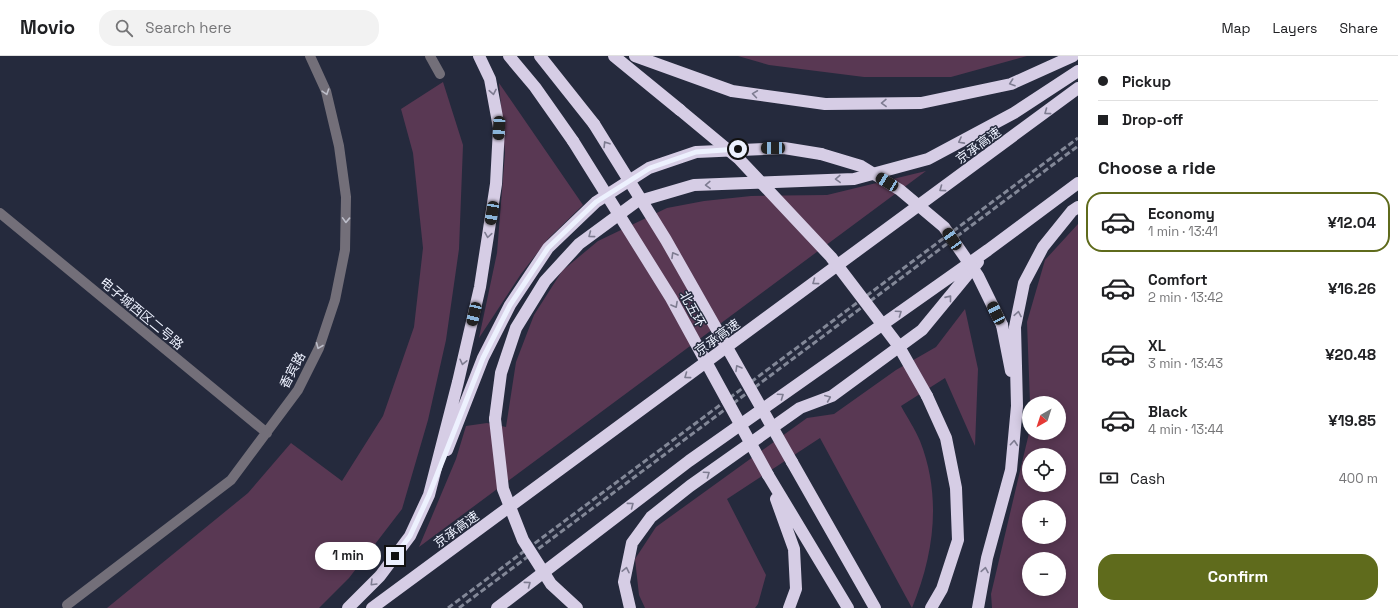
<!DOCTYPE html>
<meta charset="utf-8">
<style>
body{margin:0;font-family:"Space Grotesk","Noto Sans SC",sans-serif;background:#f2f2f2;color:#202124;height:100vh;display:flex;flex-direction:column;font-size:15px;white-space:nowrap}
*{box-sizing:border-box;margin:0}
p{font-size:13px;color:#757577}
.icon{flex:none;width:22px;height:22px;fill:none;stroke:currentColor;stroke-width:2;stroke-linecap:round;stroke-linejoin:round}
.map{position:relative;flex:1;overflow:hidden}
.details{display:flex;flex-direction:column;background:#fff;width:320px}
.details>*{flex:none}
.banner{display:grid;align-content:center;height:88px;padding:0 20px;background:#fff}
.needle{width:26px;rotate:219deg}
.tools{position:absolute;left:1022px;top:340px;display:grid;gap:8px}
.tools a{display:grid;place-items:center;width:44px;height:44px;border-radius:50%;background:#fff;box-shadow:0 2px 10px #0003;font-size:20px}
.end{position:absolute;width:18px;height:18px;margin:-9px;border:5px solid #edf1fe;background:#111;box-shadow:0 0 0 2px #111}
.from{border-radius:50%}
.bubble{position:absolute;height:28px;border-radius:14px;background:#fff;box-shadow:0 2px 10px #0003;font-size:13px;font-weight:700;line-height:28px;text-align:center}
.car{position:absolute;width:12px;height:24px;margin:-12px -6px;border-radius:5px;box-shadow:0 0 3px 1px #0007;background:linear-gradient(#222 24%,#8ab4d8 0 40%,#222 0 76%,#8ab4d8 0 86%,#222 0)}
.banner b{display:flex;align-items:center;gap:14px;height:38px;font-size:15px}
.banner b+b{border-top:1px solid #e0e0e0}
.banner i{width:10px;height:10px;background:#202124}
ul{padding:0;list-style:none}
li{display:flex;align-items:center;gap:12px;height:60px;margin:0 8px 6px;padding:0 12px;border:2px solid transparent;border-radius:16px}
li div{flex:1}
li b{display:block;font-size:15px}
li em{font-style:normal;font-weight:700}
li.on{border-color:#5f6b1c}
li>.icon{width:36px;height:36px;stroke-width:1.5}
h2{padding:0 20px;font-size:18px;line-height:48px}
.pay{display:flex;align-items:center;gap:10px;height:44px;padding:0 20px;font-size:15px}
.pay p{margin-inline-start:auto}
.button{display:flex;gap:8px;margin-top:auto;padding:8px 20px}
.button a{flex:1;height:46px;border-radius:16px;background:#5f6b1c;color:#fff;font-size:16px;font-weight:700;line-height:46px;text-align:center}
header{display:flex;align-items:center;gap:24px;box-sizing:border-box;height:56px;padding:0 20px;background:#fff;border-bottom:1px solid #e0e0e0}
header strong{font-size:19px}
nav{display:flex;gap:22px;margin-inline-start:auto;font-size:14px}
.search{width:280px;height:36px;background:#f2f2f2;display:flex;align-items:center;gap:10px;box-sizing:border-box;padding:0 14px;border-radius:16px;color:#757577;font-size:15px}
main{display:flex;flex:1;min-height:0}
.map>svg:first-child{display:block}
</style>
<header>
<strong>Movio</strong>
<div class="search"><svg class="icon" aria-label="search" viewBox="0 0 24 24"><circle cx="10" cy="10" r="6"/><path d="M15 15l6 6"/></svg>Search here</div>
<nav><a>Map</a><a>Layers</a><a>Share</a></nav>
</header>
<main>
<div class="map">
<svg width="1078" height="552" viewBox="0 0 1078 552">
<rect width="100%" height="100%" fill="#252a3d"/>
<path fill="#593853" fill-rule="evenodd" d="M738,0H1027L951,21H864L769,9Z
M443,26L463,89L459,193L446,284L428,364L402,453L349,522L319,552H107L248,437L291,387L342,425L383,360L414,271L423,192L413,97L401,53Z
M499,27L583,149L548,183L521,218L479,282L497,197L505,97Z
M926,115L419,491L456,403L466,370L487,367L506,371L516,306L534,259L562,215L598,185L667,152L704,145L751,140L827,139Z
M1078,168V552H992L991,538L1029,377H1059V347H1030L1027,266L1045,204ZM1029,399H1059V429H1029ZM1029,451H1059V481H1029ZM1029,503H1059V533H1029Z
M965,253L978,313L975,390L945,322L901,350C907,361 915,373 920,385C942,441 934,498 912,552L820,382L727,443L766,519L758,548L755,552H645L639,539L635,503L656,471L807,362L834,358L896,314L936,291Z"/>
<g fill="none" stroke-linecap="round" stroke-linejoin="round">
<path stroke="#736f79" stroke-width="10" d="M430,0L440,18
M0,157L267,377
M67,549L231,424L298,334L319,292L335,244L345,194L346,141L339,90L326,35L310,0"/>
<path stroke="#d6cde5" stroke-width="12" d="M509,0L535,31L573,85
M540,0L594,68
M614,0L680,54
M635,0L732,35L825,48L921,47L1011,28L1073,0
M1002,269L1011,315
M927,340L946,382L956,432L958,484L942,533L931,552
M495,363L501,317L516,272L545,225L579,188L636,146L694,129L854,123L928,103L1014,57L1078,15
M447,394L483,302L510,249L548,192L596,146L649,112L696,96L784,92L821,98
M792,406L875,552
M768,419L848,552
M776,443L794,493L796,533L789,552
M348,552L380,520L410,480L429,439L458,326L480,231L496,128L499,72L490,23L479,0
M372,552L1078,32
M497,552L689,405L988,194L1078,127
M630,552L624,526L632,487L651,461L690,430L800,352L832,340L922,274L978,206
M978,552L987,502L1011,414L1017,350L1015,271L1024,227L1043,191L1072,155L1078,151"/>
<path stroke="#838898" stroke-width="3" stroke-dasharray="6 3" stroke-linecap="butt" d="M448,552L1078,82
M459,552L1078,90"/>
<path stroke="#d6cde5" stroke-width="12" d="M680,54L739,103L831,201L898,289L927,340
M594,68L666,184L792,406
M573,85L671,242L768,419
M821,98L861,110L900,134L944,171L978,220L1002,269
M495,363L503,433L523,484L551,528L577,552"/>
</g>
<defs><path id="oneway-chevron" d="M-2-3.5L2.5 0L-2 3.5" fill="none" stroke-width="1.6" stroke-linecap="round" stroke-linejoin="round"/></defs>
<g stroke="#7e7c91">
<use href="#oneway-chevron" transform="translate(1012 27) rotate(161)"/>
<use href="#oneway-chevron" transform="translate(493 36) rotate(79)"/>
<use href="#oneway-chevron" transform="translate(755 38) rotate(-172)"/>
<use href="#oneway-chevron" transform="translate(884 47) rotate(179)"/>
<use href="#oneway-chevron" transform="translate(1047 56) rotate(144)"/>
<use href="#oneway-chevron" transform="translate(961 85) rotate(152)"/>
<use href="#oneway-chevron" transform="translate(606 88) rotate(-122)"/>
<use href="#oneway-chevron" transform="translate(838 123) rotate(178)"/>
<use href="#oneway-chevron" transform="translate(708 129) rotate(178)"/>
<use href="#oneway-chevron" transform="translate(942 133) rotate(144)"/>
<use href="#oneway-chevron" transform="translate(488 179) rotate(99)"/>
<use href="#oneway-chevron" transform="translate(591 179) rotate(143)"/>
<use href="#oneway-chevron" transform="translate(674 199) rotate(-120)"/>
<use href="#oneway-chevron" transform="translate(815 226) rotate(144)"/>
<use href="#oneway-chevron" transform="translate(949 242) rotate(-51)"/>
<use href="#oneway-chevron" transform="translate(675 249) rotate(61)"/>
<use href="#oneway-chevron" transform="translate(899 257) rotate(-35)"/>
<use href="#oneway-chevron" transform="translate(1018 258) rotate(-79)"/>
<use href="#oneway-chevron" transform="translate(463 306) rotate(103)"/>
<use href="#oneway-chevron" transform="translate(738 312) rotate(-120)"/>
<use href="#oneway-chevron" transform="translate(687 320) rotate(144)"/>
<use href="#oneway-chevron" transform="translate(781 340) rotate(-35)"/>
<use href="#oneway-chevron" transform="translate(828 342) rotate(-23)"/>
<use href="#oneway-chevron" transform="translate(1014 387) rotate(-85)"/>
<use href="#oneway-chevron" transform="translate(707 418) rotate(-35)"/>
<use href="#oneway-chevron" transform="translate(631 449) rotate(-37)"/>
<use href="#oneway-chevron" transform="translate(626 514) rotate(-78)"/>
<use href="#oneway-chevron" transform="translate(985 514) rotate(-80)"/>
<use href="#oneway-chevron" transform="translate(373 527) rotate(135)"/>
<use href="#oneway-chevron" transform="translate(528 528) rotate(-37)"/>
</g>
<g stroke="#bcbdc9">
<use href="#oneway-chevron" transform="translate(326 36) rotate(72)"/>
<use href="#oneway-chevron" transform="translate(346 164) rotate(92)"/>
<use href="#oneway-chevron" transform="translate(319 290) rotate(112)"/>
</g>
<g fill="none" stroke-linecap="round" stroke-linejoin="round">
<path stroke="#edf1fe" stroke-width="5" d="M395,500L410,480L429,439L483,302L510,249L548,192L596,146L650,112L696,96L738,93"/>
</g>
<g text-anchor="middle" stroke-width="3" stroke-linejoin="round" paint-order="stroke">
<g font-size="13" fill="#edf1fe" stroke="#252a3d">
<text transform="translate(978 89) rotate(-36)" y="5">京承高速</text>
<text transform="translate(693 253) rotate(61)" y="5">北五环</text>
<text transform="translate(142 257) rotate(40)" y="5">电子城西区二号路</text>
<text transform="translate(717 281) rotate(-36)" y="5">京承高速</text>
<text transform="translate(292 314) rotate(-62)" y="5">香宾路</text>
<text transform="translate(456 473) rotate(-36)" y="5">京承高速</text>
</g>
</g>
</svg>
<div class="tools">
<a><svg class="needle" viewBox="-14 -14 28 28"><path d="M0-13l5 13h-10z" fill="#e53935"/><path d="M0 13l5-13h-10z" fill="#757577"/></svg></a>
<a><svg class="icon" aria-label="locate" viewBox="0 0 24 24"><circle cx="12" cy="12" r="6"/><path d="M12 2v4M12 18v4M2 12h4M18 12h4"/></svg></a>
<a>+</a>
<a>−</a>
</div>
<i class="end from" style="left:738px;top:93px"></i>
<i class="end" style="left:395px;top:500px"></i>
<div class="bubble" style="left:315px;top:486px;width:66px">1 min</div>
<i class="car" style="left:499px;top:72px;rotate:183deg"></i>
<i class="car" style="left:773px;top:92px;rotate:270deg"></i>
<i class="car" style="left:887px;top:126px;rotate:301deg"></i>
<i class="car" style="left:492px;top:157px;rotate:189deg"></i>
<i class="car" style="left:952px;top:183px;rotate:326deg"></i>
<i class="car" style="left:996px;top:257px;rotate:334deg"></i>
<i class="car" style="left:474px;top:258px;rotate:193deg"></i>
</div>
<section class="details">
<div class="banner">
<b><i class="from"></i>Pickup</b>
<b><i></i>Drop-off</b>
</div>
<h2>Choose a ride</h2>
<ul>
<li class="on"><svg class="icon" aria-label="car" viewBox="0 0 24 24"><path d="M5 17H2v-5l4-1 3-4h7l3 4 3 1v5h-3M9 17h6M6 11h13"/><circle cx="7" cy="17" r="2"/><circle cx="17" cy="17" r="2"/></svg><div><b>Economy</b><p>1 min · 13:41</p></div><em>¥12.04</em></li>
<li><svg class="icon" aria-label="car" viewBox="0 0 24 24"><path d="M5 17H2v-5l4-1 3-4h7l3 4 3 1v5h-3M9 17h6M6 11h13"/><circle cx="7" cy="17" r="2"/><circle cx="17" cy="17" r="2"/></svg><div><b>Comfort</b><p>2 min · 13:42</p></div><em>¥16.26</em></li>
<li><svg class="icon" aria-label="car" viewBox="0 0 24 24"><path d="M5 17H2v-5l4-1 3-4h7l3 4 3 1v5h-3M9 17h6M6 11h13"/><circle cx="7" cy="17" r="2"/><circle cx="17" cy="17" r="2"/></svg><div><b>XL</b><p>3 min · 13:43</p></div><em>¥20.48</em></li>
<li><svg class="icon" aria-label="car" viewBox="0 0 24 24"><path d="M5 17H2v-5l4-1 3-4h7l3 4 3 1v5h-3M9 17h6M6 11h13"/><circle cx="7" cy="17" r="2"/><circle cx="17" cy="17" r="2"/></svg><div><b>Black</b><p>4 min · 13:44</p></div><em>¥19.85</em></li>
</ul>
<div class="pay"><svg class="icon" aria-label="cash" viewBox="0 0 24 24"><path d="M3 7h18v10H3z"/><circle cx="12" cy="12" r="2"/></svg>Cash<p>400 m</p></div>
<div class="button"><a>Confirm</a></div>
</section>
</main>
